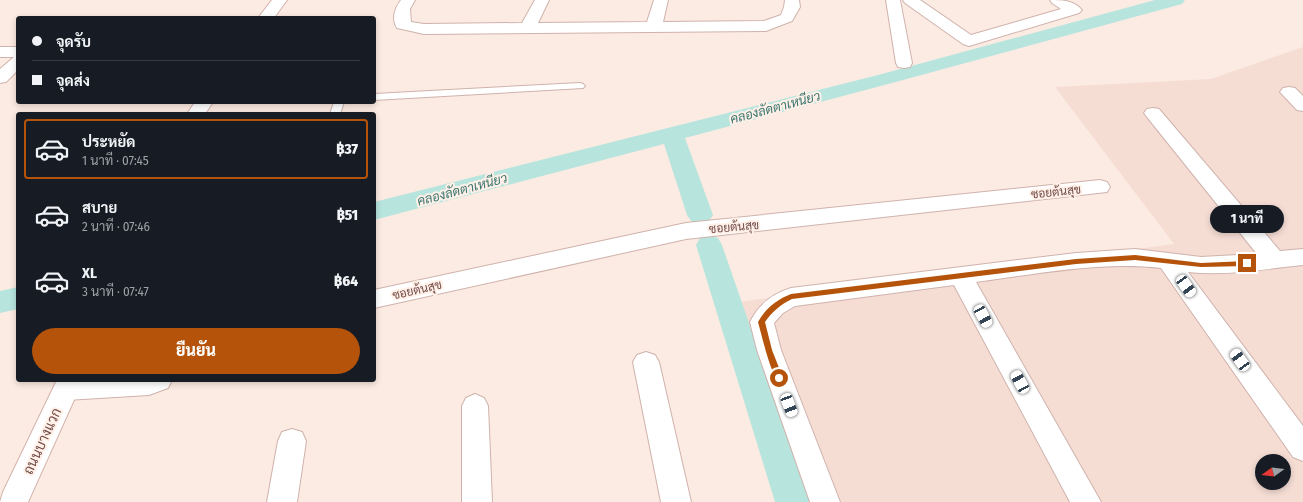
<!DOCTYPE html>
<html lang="th">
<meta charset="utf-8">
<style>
body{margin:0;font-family:"Fira Sans Condensed",Sarabun,sans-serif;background:#242831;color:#f1f3f6;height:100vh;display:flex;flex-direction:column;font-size:15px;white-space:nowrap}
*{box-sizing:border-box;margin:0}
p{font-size:13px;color:#9ea1a6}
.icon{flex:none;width:22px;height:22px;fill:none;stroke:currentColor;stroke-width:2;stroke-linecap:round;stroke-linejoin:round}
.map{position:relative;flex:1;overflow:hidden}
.details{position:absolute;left:16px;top:112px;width:360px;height:270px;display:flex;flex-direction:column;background:#171b24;border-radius:4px;box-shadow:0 2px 6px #0003}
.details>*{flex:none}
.hud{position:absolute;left:16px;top:16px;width:360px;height:88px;border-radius:4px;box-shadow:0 2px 6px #0003;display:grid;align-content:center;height:88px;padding:0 16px;background:#171b24}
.needle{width:26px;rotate:255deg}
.controls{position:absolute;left:1255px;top:454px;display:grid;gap:8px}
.controls a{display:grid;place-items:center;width:36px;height:36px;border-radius:50%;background:#171b24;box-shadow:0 2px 6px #0003;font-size:20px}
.end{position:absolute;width:18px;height:18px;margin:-9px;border:5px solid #b45309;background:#fff;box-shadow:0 0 0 2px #fff}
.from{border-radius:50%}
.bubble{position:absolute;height:28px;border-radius:14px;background:#171b24;box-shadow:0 2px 6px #0003;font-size:13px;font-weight:800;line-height:28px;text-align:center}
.car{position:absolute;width:12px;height:24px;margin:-12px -6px;border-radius:5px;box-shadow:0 0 3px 1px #0007;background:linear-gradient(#fff 24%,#345 0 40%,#fff 0 76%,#345 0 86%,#fff 0)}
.hud b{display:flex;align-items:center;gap:14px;height:38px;font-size:15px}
.hud b+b{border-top:1px solid #363941}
.hud i{width:10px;height:10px;background:#f1f3f6}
ul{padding:7px 0 0;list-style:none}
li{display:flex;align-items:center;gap:12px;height:60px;margin:0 8px 6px;padding:0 8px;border:2px solid transparent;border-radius:4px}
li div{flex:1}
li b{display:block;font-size:15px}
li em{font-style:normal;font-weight:800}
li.on{border-color:#b45309}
li>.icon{width:36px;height:36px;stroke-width:1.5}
.action{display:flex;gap:8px;margin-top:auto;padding:8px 16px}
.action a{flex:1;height:46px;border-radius:24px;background:#b45309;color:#fff;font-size:16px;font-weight:800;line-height:46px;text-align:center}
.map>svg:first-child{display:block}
</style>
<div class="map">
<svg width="1303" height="502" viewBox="0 0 1303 502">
<rect width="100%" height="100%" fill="#fcebe2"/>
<path fill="#f5ddd4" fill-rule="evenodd" d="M1303,47V502H799L731,303L1174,244L1055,87L1211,79ZM1262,461H1284V483H1262Z"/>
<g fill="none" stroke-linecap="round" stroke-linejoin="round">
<path fill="#b7e5de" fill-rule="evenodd" d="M1155,0H1185L1182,4L892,83L685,138L713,215L709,221L700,224L691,221L687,215L664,144L374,220V202L878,75Z
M709,235L718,238L722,245L811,502H775L696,245L700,238Z
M18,287V309L0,313V291Z"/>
<g stroke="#cfb2ac" stroke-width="2">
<path id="service" d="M580,83L583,84L585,86L583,88L374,100V94Z
M334,102H344L340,114H330Z"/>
</g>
<g stroke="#cfb2ac" stroke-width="2">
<path id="minor" d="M401,0H415L410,9L411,22L424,24L522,23L535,0H549L538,23L647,22L654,0H668L663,22L764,21L781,15L784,7L785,0H799L800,7L792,21L766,31L424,34L397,28C391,19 395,8 401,0Z
M886,0H900L912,63L910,67L904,68L898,67L896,63Z
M903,0H920L971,35L1061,9L1052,3L1050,0C1061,0 1074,0 1082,10L1079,13L969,46L963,44L905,3Z
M0,47H18V70L6,82L0,83V69L14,57H0Z
M1289,87L1295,88L1303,96V111L1297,110L1280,92L1283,88Z
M1153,108L1159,109L1280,251L1303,249V265C1265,269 1226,276 1188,272L1303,426V461L1293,457L1161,268C1100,261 1037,274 976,282L1101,502H1070L954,285L795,306L783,313L774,323L781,350L840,502H810L757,350L750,322C759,304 772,294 791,288L1076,253L1135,249L1201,257L1257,254L1147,117L1144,113L1147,109Z
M1100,180L1107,182L1110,187L1107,192L686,239L374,308V290L686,223Z
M646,352L655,355L659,362L691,502H661L633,362L637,355Z
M60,380H172L168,388L149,395L66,400L57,397L53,389L57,381Z
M475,394L484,398L488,406L492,502H462V406L466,398Z
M292,429L302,432L306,441L297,502H267L278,441L282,432Z"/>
</g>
<g stroke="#d4b2ab" stroke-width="2">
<path id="secondary" d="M272,0H287L274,18H258Z
M195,102H213L205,114H187Z
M57,380H83L28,502H0L3,492Z"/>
</g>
<use href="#service" fill="#fff" fill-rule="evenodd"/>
<use href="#minor" fill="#fff" fill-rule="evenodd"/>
<use href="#secondary" fill="#fff" fill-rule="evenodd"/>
</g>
<path fill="#b45309" d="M1135,255L1201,263L1247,261L1251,263L1247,266L1201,267L1135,260L1076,264L792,299C780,305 773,311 765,322L772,350L783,378L779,381C771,377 761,332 758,322C766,308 776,300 791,294L1076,259Z"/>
<g text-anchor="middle" stroke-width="4" stroke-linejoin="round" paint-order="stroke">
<g font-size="12" fill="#734c49" stroke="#fff0e8">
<text transform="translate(1056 192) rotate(-6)" y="4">ซอยต้นสุข</text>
<text transform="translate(734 227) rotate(-5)" y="4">ซอยต้นสุข</text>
<text transform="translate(417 290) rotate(-13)" y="4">ซอยต้นสุข</text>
</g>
<g font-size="13" font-style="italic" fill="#3d7872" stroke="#fff0e8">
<text transform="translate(775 107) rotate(-15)" y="5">คลองลัดตาเหนียว</text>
<text transform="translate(462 189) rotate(-15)" y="5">คลองลัดตาเหนียว</text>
</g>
<g font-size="14" fill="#734c49" stroke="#fff0e8">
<text transform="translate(42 441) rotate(-65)" y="5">ถนนบางแวก</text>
</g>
</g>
</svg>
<div class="controls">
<a><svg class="needle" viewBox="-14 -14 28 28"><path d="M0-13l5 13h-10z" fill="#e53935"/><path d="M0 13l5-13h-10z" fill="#9ea1a6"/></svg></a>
</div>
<i class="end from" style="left:779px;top:378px"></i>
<i class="end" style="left:1247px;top:263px"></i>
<div class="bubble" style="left:1210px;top:205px;width:74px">1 นาที</div>
<i class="car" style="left:1186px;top:286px;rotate:144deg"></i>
<i class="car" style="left:983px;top:316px;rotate:151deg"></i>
<i class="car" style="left:1240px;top:360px;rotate:324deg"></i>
<i class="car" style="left:1020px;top:382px;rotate:331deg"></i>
<i class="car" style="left:789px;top:405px;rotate:159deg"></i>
<div class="hud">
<b><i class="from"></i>จุดรับ</b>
<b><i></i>จุดส่ง</b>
</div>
<section class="details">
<ul>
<li class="on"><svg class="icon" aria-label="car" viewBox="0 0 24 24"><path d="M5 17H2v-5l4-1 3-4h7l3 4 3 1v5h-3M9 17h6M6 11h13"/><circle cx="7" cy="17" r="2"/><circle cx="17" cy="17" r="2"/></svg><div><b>ประหยัด</b><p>1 นาที · 07:45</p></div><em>฿37</em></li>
<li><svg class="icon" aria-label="car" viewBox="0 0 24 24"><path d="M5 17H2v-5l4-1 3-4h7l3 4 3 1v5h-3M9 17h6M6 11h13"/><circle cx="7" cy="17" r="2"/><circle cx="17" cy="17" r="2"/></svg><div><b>สบาย</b><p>2 นาที · 07:46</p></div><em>฿51</em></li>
<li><svg class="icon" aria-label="car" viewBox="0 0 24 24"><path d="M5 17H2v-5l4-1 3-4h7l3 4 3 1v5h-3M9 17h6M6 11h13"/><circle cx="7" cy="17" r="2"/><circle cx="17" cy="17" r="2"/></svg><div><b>XL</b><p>3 นาที · 07:47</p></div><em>฿64</em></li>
</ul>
<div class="action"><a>ยืนยัน</a></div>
</section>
</div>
